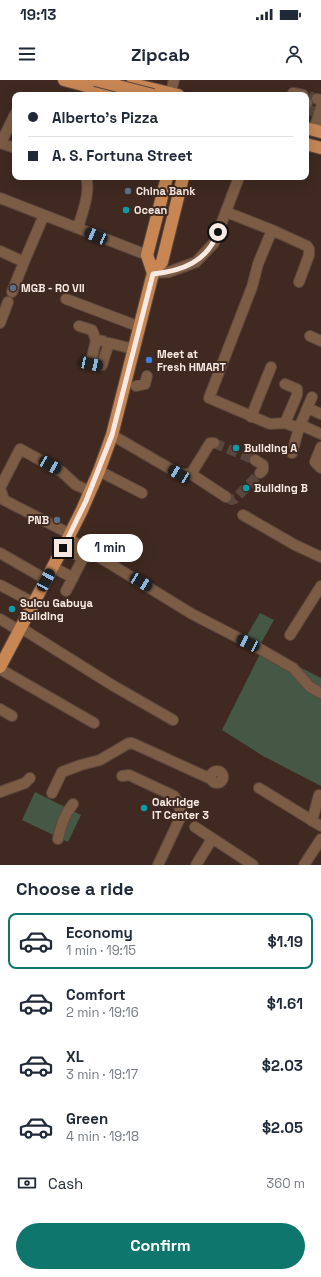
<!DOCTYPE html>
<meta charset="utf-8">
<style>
body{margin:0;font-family:"Space Grotesk",sans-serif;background:#f2f2f3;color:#1f2937;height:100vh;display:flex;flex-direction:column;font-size:15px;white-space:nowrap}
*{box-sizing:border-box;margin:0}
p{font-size:13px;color:#747a83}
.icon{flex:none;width:22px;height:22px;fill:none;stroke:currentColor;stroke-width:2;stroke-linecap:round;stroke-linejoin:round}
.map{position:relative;height:785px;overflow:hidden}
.side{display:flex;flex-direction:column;background:#fff;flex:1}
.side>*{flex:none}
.banner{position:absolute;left:12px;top:12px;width:297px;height:88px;border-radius:8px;box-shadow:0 4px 16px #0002;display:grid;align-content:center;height:88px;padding:0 16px;background:#fff}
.end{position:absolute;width:18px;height:18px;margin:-9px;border:5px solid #f8e9e3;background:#111;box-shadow:0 0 0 2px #111}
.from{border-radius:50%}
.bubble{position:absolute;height:28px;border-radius:14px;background:#fff;box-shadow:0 4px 16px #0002;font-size:13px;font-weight:800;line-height:28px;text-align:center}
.car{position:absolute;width:12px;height:24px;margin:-12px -6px;border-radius:5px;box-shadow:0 0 3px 1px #0007;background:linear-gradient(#222 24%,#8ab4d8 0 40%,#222 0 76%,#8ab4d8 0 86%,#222 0)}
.banner b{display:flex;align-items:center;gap:14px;height:38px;font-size:15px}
.banner b+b{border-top:1px solid #e0e1e3}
.banner i{width:10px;height:10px;background:#1f2937}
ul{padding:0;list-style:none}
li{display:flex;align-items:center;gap:12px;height:56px;margin:0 8px 6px;padding:0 8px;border:2px solid transparent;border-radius:8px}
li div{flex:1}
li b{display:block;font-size:15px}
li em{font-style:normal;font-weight:800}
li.on{border-color:#0f766e}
li>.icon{width:36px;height:36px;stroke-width:1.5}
h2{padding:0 16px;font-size:18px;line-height:48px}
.pay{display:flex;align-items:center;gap:10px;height:44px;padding:0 16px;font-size:15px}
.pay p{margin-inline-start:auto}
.action{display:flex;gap:8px;margin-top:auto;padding:8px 16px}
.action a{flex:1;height:46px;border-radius:24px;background:#0f766e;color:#fff;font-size:16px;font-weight:800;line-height:46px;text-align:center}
.status{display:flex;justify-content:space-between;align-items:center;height:28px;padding:0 20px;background:#fff;direction:ltr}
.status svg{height:11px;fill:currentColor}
header{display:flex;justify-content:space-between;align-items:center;height:52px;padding:0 16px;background:#fff;font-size:18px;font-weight:800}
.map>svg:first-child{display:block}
</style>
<div class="status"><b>19:13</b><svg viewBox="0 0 49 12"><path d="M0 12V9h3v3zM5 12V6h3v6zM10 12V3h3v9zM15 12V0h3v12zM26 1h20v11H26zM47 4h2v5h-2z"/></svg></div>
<header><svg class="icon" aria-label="menu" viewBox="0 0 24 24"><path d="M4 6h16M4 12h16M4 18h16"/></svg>Zipcab<svg class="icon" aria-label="person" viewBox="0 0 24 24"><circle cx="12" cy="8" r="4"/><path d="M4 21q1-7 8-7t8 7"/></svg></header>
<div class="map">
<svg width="321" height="785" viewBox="0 0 321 785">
<rect width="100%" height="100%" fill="#3f2920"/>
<path fill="#455846" d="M260,533L274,540L260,565L246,557Z
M263,568L321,598V706L263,676L222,650Z
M35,712L81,735L68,762L22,740Z"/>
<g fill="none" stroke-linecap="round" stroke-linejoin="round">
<path stroke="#5b463d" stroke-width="10" stroke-dasharray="10 5" stroke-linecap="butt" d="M309,16L317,19
M306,29L319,33
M214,363L255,380
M226,417L232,420L235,419L260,393"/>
<g stroke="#5d483f" stroke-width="12">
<path id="minor" d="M293,13L303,15
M170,15L174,0
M317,19L321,20
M306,22L307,23
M314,50L321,27
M0,63L15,68
M1,63L15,34
M0,118L147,175
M226,132L272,150L307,166L309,169V175L299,202
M78,148C82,133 91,112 86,97
M272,150L258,184L252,207L209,318L270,344L285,343L299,348
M0,171L24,182L44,135
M153,193L169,192L196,182L214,163L239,97
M12,212L24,182
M66,219L140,247
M0,243L8,222
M79,246L92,250L96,260L103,261
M310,256L321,261
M96,260L91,282V284L102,285L109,263L134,269
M285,304L297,309V315L285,343
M136,306L145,304L147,296
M308,328L321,334
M251,337L271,287
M301,345L321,354
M112,355L179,394H191L226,417
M321,367L315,382L321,388
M292,373L299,348L312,317
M255,380L263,385V390L260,393
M99,391L142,413
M191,394L210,363H214
M243,435L295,465L321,477
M70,454L4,420L0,408L20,369L62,392L76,405L90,411
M68,458L192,534L260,569L293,588L310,607L321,613
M63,468L83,478L66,511
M0,473L47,500
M53,487L73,498
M0,505L34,523
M0,539L20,551
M21,548L112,605L173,640
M290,555L321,506
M0,589L94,643
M0,629L12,636
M211 697a6 6 0 1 1 12 0a6 6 0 1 1-12 0Z
M122,696L129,695L174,716L179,724L181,736L158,785
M259,708L321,746
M0,712L25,703L30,698
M52,713L62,692L81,685L100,680L129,663H132L211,699
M312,741L319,715
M195,747L253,785
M58,759C61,745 64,735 73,724
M196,785L212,759
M304,785L321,759"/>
</g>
<g stroke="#5d483f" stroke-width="14">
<path id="major" d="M64,0L121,15
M132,4L178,15
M306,48L321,52
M306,64L321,68
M153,193L147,175L167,97
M0,587L68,458L82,430L99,391L112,355L153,193L162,182L183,97"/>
</g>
<use href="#minor" stroke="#7c5c44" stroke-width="10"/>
<use href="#major" stroke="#c78654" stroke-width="12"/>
<g stroke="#5d483f" stroke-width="14" stroke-linecap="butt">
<path id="major-bridge" d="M95,0L153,15"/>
</g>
<use href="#major-bridge" stroke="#c78654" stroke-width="12"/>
</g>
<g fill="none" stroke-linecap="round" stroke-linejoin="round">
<path stroke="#f8e9e3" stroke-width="5" d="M63,468L86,421L112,355L153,194C182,191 207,182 218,152"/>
</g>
<g fill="#5c6f8a" stroke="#3f2920" stroke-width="1.5">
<circle cx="128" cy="111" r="4"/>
<circle cx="13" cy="208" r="4"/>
<circle cx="57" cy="440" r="4"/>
</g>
<g fill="#0f9aa8" stroke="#3f2920" stroke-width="1.5">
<circle cx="126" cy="130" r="4"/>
<circle cx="236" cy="368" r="4"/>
<circle cx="246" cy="408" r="4"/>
<circle cx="12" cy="529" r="4"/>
<circle cx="144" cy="728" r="4"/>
</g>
<circle fill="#3f7fe0" stroke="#3f2920" stroke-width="1.5" cx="149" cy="280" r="4"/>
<g text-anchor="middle" stroke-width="4" stroke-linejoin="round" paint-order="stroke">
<g font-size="11" font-weight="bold" fill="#f8e9e3" stroke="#3f2920" text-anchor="start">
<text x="136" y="115">China Bank</text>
<text x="134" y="134">Ocean</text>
<text x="21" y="212">MGB - RO VII</text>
<text x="157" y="278">Meet at<tspan x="157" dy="13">Fresh HMART</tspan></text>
<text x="244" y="372">Building A</text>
<text x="254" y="412">Building B</text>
<text x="49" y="444" text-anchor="end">PNB</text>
<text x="20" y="527">Suicu Gabuya<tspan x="20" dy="13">Building</tspan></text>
<text x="152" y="726">Oakridge<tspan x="152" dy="13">IT Center 3</tspan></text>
</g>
</g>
</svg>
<i class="end from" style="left:218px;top:152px"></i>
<i class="end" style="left:63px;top:468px"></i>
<div class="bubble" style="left:77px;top:454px;width:66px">1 min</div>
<i class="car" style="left:96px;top:156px;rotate:293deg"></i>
<i class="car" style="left:91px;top:284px;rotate:102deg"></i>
<i class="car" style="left:50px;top:385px;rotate:120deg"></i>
<i class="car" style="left:179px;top:394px;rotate:301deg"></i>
<i class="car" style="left:46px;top:500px;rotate:28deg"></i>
<i class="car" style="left:141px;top:502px;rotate:121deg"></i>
<i class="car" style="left:248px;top:563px;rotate:296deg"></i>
<div class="banner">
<b><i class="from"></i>Alberto's Pizza</b>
<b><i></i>A. S. Fortuna Street</b>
</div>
</div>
<section class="side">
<h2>Choose a ride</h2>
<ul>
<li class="on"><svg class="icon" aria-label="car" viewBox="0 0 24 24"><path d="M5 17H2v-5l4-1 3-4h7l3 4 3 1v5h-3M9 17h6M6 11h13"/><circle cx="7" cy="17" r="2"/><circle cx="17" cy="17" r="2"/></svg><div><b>Economy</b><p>1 min · 19:15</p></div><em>$1.19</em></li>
<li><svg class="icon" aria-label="car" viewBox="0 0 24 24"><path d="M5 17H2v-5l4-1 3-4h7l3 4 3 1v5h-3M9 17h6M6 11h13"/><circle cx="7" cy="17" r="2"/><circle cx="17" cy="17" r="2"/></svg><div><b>Comfort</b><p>2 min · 19:16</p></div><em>$1.61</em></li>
<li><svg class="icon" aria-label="car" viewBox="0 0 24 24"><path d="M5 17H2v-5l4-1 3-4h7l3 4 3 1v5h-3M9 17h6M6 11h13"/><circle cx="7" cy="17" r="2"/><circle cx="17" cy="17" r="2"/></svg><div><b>XL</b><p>3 min · 19:17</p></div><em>$2.03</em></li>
<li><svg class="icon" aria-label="car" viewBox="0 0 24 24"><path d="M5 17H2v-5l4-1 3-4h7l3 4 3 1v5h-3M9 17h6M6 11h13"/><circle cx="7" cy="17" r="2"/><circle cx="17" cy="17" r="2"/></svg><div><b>Green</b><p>4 min · 19:18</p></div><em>$2.05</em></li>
</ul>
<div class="pay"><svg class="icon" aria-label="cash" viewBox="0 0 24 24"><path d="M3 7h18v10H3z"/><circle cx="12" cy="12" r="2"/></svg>Cash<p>360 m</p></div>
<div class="action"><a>Confirm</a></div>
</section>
